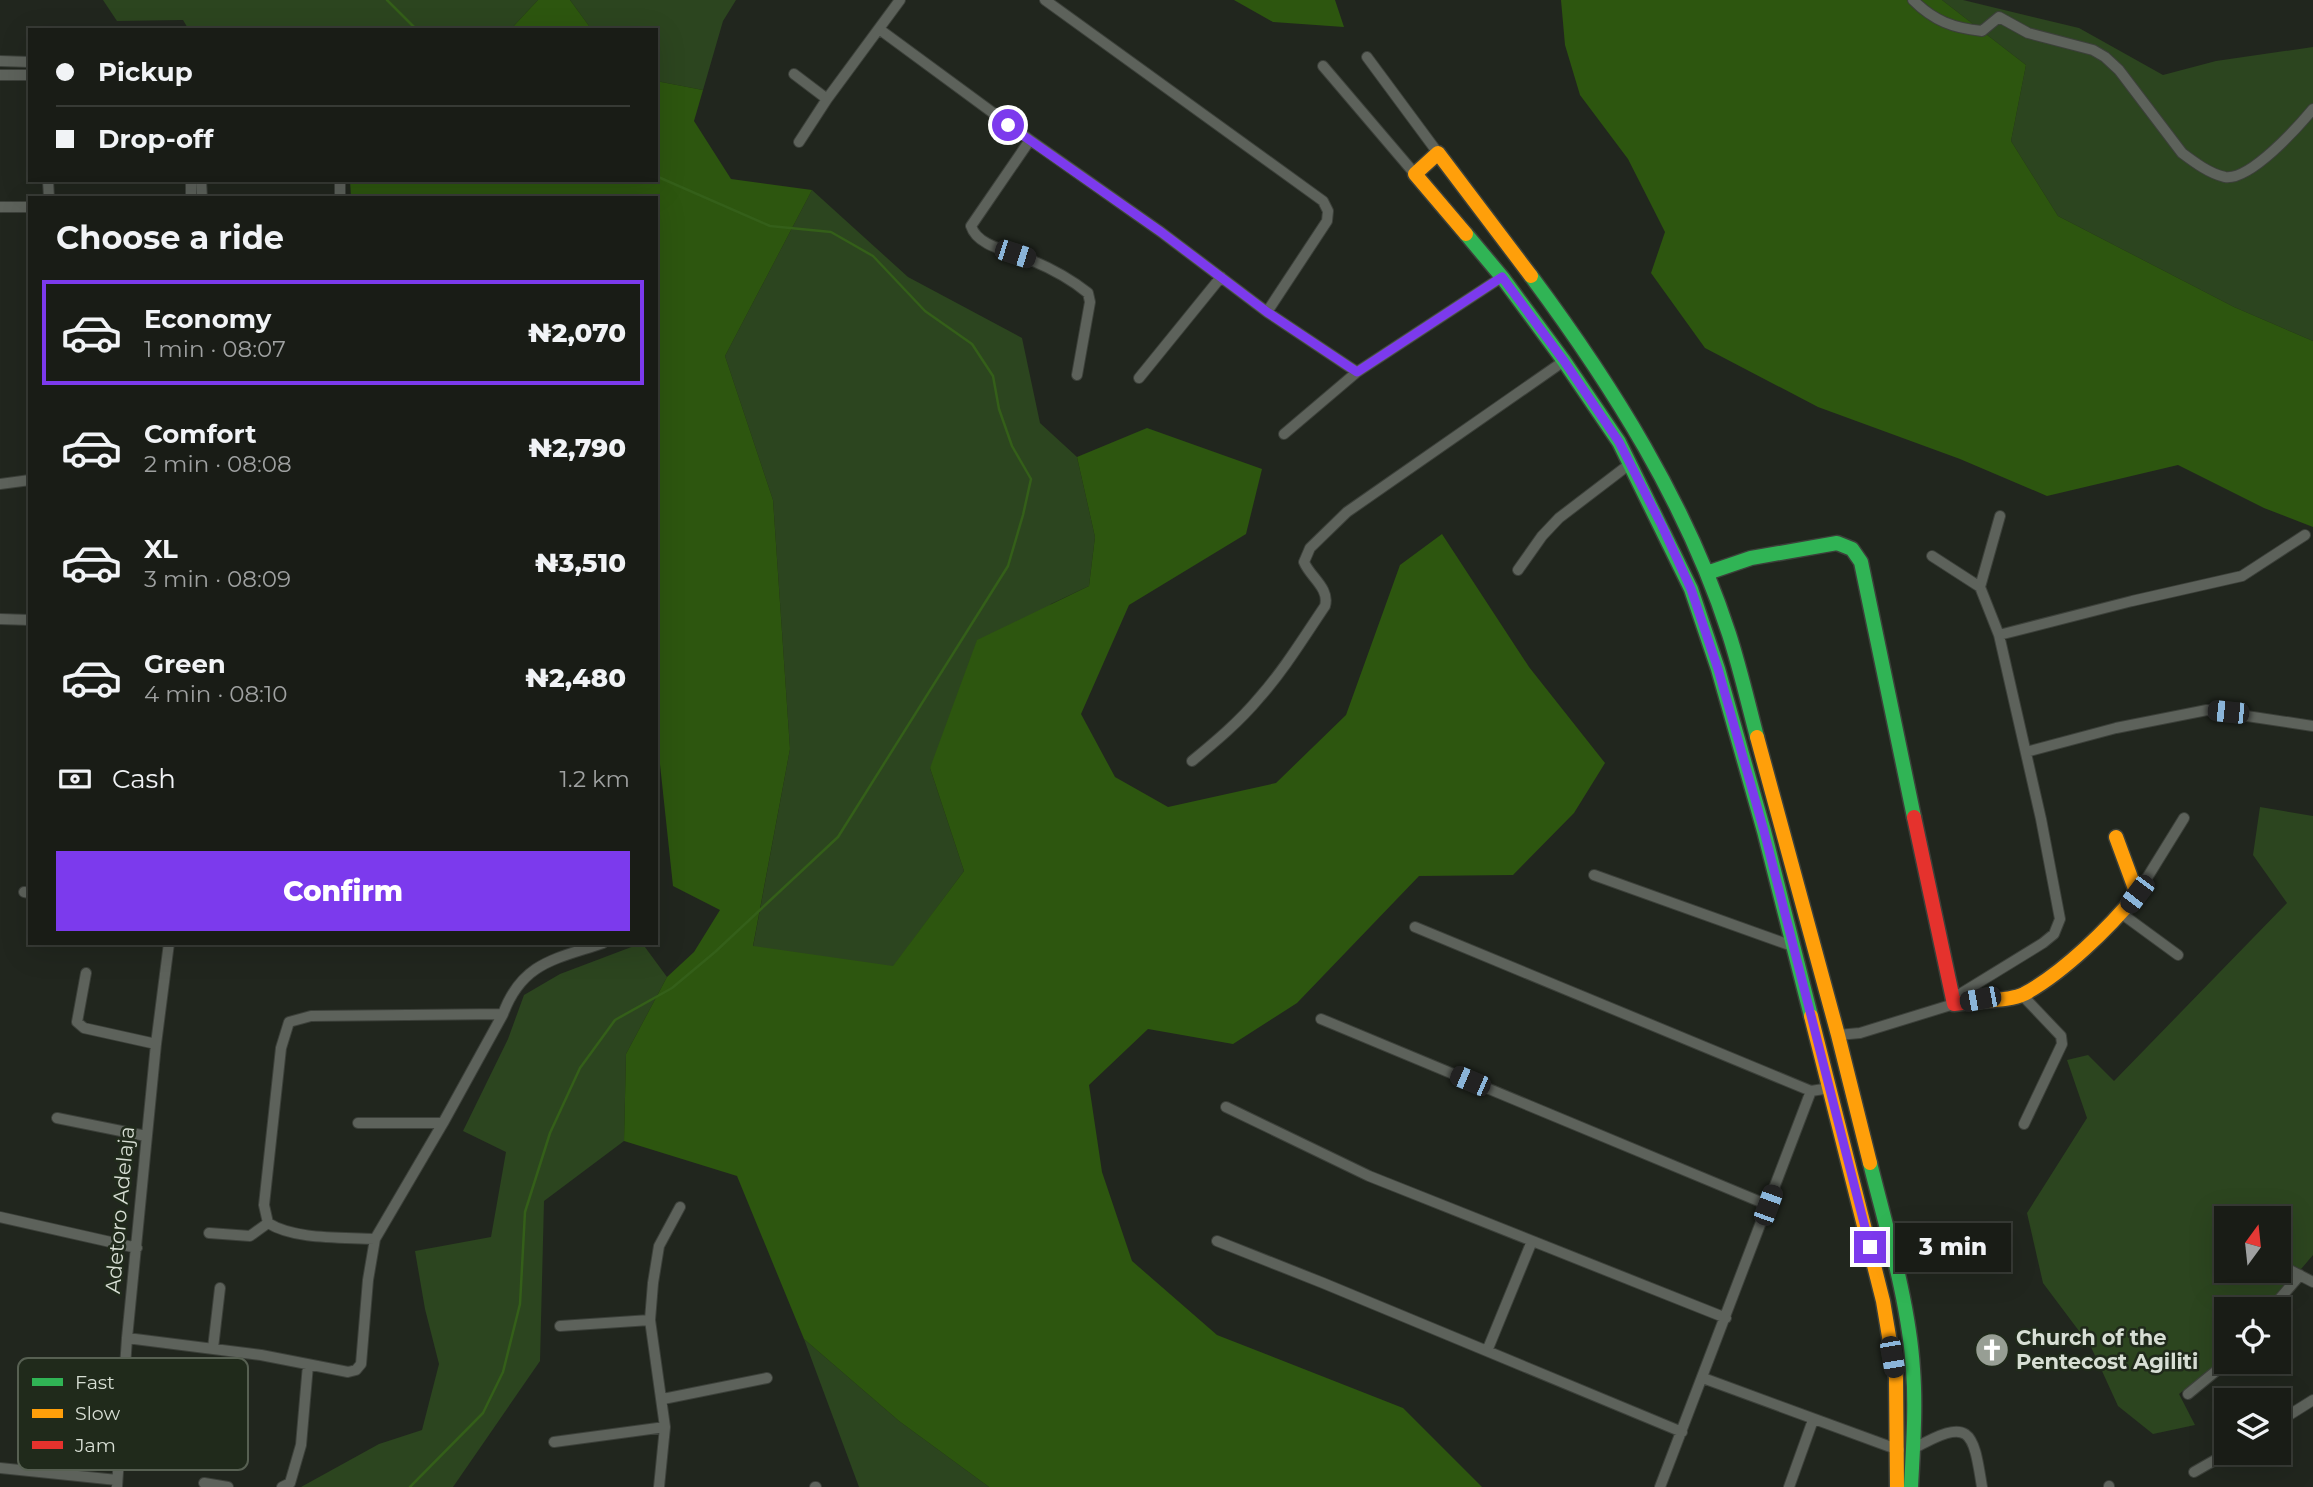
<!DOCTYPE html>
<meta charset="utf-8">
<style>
body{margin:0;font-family:Montserrat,sans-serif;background:#22251f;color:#f1f3f6;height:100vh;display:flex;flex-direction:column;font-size:26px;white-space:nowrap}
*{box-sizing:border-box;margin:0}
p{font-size:23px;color:#9fa1a1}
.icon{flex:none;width:38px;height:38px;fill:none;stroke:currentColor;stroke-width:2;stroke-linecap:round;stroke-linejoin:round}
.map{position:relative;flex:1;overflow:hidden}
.sheet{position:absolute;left:28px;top:196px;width:630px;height:749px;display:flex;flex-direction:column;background:#191c16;border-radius:0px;box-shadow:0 7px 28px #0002,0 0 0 2px #373a35}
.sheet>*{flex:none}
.hud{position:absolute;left:28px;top:28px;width:630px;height:154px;border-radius:0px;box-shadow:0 7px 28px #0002,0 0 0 2px #373a35;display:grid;align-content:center;height:154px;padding:0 28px;background:#191c16}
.needle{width:46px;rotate:15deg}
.fabs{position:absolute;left:2214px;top:1206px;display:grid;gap:14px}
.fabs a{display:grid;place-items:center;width:77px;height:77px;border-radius:0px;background:#191c16;box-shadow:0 7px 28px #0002,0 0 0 2px #373a35;font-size:35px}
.end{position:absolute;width:32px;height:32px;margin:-16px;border:9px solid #7c3aed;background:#fff;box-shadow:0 0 0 4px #fff}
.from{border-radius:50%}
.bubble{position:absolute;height:49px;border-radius:0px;background:#191c16;box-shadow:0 7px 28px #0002,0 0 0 2px #373a35;font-size:23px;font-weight:800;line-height:49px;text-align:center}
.car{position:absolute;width:21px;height:42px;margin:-21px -10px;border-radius:9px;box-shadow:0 0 5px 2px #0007;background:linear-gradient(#222 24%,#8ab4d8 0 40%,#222 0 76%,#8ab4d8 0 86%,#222 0)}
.hud b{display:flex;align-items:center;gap:24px;height:66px;font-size:26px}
.hud b+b{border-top:2px solid #373a35}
.hud i{width:18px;height:18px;background:#f1f3f6}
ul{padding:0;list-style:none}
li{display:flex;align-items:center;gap:21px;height:105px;margin:0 14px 10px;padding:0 14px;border:4px solid transparent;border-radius:0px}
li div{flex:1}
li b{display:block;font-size:26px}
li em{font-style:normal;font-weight:800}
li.on{border-color:#7c3aed}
li>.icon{width:63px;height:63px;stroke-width:1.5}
h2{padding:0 28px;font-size:32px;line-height:84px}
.pay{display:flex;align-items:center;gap:18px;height:77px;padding:0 28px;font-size:26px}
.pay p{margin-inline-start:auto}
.cta{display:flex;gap:14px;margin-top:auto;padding:14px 28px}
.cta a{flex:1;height:80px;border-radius:0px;background:#7c3aed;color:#fff;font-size:28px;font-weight:800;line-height:80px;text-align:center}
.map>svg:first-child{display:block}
</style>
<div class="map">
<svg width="2313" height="1487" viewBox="0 0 2313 1487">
<rect width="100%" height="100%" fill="#21261e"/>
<path fill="#2c451f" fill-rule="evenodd" d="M103,0H538L510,30H189L183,20L117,21Z
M570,0H736L723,21L703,90L656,81V30H592Z
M1942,0H1963L2079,28L2163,75L2216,61L2313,47V341L2234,307L2058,216L2011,141L2026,65Z
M812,190L908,277L1022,338L1040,423L1077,457L1095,537L1089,586L1051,604L930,768L964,871L893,967L753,947L790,749L773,500L725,356Z
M2260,807L2313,816V1255L2267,1309H2226V1357L2179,1394L2195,1425L2153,1434L2118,1406L2091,1347L2043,1283L2027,1213L2087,1118L2067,1060L2088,1055L2114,1081L2287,903L2253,855ZM2226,1218H2278V1270H2226Z
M642,943L667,977L626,1054L624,1141L544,1201L540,1361L453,1487H301L379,1444L422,1430L439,1364L425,1309L415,1251L491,1237L506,1152L463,1131L508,1039L524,995L560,974Z
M804,1339L899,1421L989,1487H859Z"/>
<path fill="#2d560f" d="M538,0H570L592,30H510Z
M1234,0H1335L1344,27L1273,22Z
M1561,0H1942L2026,65L2011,141L2058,216L2234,307L2313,341V527L2264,508L2178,465L2047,496L1960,459L1818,407L1705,348L1651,273L1665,232L1628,159L1580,95L1565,45Z
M656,81L703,90L694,121L731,179L812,190L725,356L773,500L790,749L753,946L893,966L964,871L930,768L977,640L1089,586L1095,537L1077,457L1147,428L1262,469L1246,534L1129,605L1081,714L1115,777L1168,807L1276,783L1346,715L1400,565L1442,534L1529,667L1605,763L1574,813L1513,875L1419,876L1297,1003L1233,1044L1148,1029L1089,1085L1102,1172L1132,1261L1217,1335L1403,1408L1482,1487H989L899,1421L804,1339L737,1176L624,1141L626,1054L667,977L694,952L720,910L673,886L656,727V198H351L350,180H656Z"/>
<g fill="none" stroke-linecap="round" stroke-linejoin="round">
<path stroke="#345f19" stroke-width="2.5" d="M387,0L417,30
M410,1487L483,1413L503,1372L520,1304L525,1212L550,1133L580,1068L615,1020L672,988L715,952L838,837L1008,566L1023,515L1031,479L1012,446L999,409L993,376L972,344L925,311L873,256L831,232L770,226L656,176"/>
<g stroke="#3c403a" stroke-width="12">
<path id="street" d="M1045,0L1323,201L1328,211L1327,221L1267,312
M1913,0C1934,21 1953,28 1982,31L1999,17L2028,33L2093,50L2105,57L2119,70L2182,153C2194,162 2210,174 2225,177C2250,181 2298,127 2313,109
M879,29L1030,140L1161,232L1267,312L1357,372
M1367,57L1438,153
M0,61L30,62
M1323,66L1415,174
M794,74L827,99
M0,75H30
M1030,140L971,226C978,248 1013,251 1031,260C1050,268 1072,280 1088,293L1090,302L1077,375
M799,142L827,99L900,0
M48,180L49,198
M201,180L202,198
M340,180V198
M191,198V180
M0,207H30
M1139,378L1221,277
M1284,434L1357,372L1502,277
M0,484L30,480
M1518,570L1542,536L1559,518L1631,463
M1980,587L2000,516
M0,619L30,620
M1999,635L2132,601L2242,576L2305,535
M2026,752L2116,728L2207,710L2313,726
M1192,761C1215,742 1239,722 1259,698C1284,670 1304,637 1325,606C1330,588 1310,577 1304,562L1310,548L1347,512L1564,361
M1594,875L1795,947
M24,892L30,893
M2137,894L2184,818
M2122,914L2178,955
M1415,927L1811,1091
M86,973L77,1022L84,1028L156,1044
M2022,995L2061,1036L2062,1044L2024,1124
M1321,1019L1768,1205
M1838,1035L1860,1033L1954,1004L1960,994L2043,943L2054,934L2060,919L2041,819L1999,635L1980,587L1932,556
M1226,1107L1369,1176L1726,1318
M57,1118L146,1136
M358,1123H443
M0,1217L137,1248
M209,1233L250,1236L268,1223
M375,1239C342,1237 295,1240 268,1223L264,1205L281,1048L289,1022L311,1016L503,1014C522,962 556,959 603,943
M1217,1241L1323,1283L1682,1432
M2278,1264L2313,1282
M2271,1309L2300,1275
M560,1326L650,1320
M127,1338L261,1355L348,1372L356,1370L361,1364L368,1280L375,1239L443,1123L503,1014
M213,1348L220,1288
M1487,1351L1532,1241
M1703,1378L1899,1450
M2188,1394L2227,1362
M663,1399L767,1378
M2278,1422L2313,1400
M554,1442L665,1427
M1913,1449C1970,1417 1973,1429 1982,1487
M0,1468L117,1480
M2194,1472L2229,1452
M204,1483L228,1487
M2109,1486V1487
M117,1487L127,1338L156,1044L169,943
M282,1487L290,1483L301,1445L308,1365
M659,1487L665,1427L650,1320L653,1283L659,1246L680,1207
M815,1487H816
M1660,1487L1811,1091L1830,1088
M1789,1487L1813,1420"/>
</g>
<g stroke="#3c403a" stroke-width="17">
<path id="fast" d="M1466,234L1502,277L1564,361L1619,442L1691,589L1718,669L1764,831L1811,1016
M1531,276C1612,385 1687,504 1729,634C1740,668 1748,703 1757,737
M1707,573L1751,558L1837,543L1852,549L1861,562L1914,817
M1870,1163C1886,1227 1909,1303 1913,1369C1916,1408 1913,1447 1911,1487"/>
</g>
<g stroke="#3c403a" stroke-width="17">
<path id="slow" d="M1466,234L1415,174L1438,153L1531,276
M1757,737L1838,1035L1870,1163
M1971,1002C1986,1000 2010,1001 2024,994C2063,973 2109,928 2137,894L2116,837
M1811,1016L1883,1301L1896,1378L1897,1487"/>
</g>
<g stroke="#3c403a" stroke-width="17">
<path id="jam" d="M1914,817L1954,1004L1971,1002"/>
</g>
<use href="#street" stroke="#5d625b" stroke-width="10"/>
<use href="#fast" stroke="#30b455" stroke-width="14"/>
<use href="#slow" stroke="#ff9f0a" stroke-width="14"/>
<use href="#jam" stroke="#e5322d" stroke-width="14"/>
</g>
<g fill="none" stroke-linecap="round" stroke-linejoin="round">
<path stroke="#7c3aed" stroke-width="9" d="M1008,125L1161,232L1267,312L1357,372L1502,277L1564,361L1619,442L1662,526L1691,589L1718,669L1764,831L1870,1247"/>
</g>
<defs>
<g id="church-disc" transform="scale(1.75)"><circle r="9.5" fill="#979e94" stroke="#202a1b"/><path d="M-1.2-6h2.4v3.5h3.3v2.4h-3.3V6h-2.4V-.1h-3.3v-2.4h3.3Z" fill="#fff"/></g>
</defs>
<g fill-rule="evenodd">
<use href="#church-disc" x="1992" y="1350"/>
</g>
<g text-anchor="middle" stroke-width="5" stroke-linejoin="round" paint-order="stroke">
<g font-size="21" fill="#d7ded4" stroke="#202a1b">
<text transform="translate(120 1210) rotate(-85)" y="7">Adetoro Adelaja</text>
</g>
<g font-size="21" font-weight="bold" fill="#d7ded4" stroke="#202a1b" text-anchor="start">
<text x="2016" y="1345">Church of the<tspan x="2016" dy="24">Pentecost Agiliti</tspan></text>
</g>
</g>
<rect x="18" y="1358" width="230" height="112" rx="10" fill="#202a1b" stroke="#576052" stroke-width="2"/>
<rect x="32" y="1378" width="31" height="8" fill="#30b455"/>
<rect x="32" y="1409" width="31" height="9" fill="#ff9f0a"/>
<rect x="32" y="1441" width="31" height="8" fill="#e5322d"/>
<g font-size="19" fill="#d7ded4">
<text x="75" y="1389">Fast</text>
<text x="75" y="1420">Slow</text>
<text x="75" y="1452">Jam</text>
</g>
</svg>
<div class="fabs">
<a><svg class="needle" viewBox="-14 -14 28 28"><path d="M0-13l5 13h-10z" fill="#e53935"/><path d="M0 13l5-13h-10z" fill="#9fa1a1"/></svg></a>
<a><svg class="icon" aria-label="locate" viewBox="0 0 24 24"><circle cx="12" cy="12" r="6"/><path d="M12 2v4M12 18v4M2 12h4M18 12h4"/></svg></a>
<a><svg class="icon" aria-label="layers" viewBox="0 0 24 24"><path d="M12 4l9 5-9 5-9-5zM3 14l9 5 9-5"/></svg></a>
</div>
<i class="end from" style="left:1008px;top:125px"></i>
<i class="end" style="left:1870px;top:1247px"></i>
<div class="bubble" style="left:1895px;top:1223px;width:116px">3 min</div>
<i class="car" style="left:1015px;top:254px;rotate:108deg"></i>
<i class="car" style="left:2228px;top:712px;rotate:276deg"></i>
<i class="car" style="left:2137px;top:894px;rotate:217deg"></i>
<i class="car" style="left:1980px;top:999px;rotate:259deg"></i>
<i class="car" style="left:1470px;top:1081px;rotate:293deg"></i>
<i class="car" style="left:1768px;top:1205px;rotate:20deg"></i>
<i class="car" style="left:1892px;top:1357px;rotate:170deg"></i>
<div class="hud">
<b><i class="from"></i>Pickup</b>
<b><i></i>Drop-off</b>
</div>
<section class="sheet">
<h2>Choose a ride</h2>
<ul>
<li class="on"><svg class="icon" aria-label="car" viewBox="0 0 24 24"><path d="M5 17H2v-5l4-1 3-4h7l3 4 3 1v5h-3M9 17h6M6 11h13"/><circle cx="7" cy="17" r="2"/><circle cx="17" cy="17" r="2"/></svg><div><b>Economy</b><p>1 min · 08:07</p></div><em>₦2,070</em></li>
<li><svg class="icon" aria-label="car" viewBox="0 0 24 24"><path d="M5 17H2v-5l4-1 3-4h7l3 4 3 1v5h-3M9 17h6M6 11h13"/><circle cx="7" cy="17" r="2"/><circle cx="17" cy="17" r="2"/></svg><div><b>Comfort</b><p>2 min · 08:08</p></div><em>₦2,790</em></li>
<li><svg class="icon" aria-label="car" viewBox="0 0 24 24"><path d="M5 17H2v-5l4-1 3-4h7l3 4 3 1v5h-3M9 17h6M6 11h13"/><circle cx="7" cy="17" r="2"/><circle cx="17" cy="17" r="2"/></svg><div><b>XL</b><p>3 min · 08:09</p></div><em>₦3,510</em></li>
<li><svg class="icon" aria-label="car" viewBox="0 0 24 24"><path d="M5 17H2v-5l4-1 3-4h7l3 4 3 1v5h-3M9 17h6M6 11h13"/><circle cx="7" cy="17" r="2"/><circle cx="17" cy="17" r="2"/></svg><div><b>Green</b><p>4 min · 08:10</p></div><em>₦2,480</em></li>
</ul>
<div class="pay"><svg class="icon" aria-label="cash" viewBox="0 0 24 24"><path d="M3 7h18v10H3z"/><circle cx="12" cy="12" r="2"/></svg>Cash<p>1.2 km</p></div>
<div class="cta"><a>Confirm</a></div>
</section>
</div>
